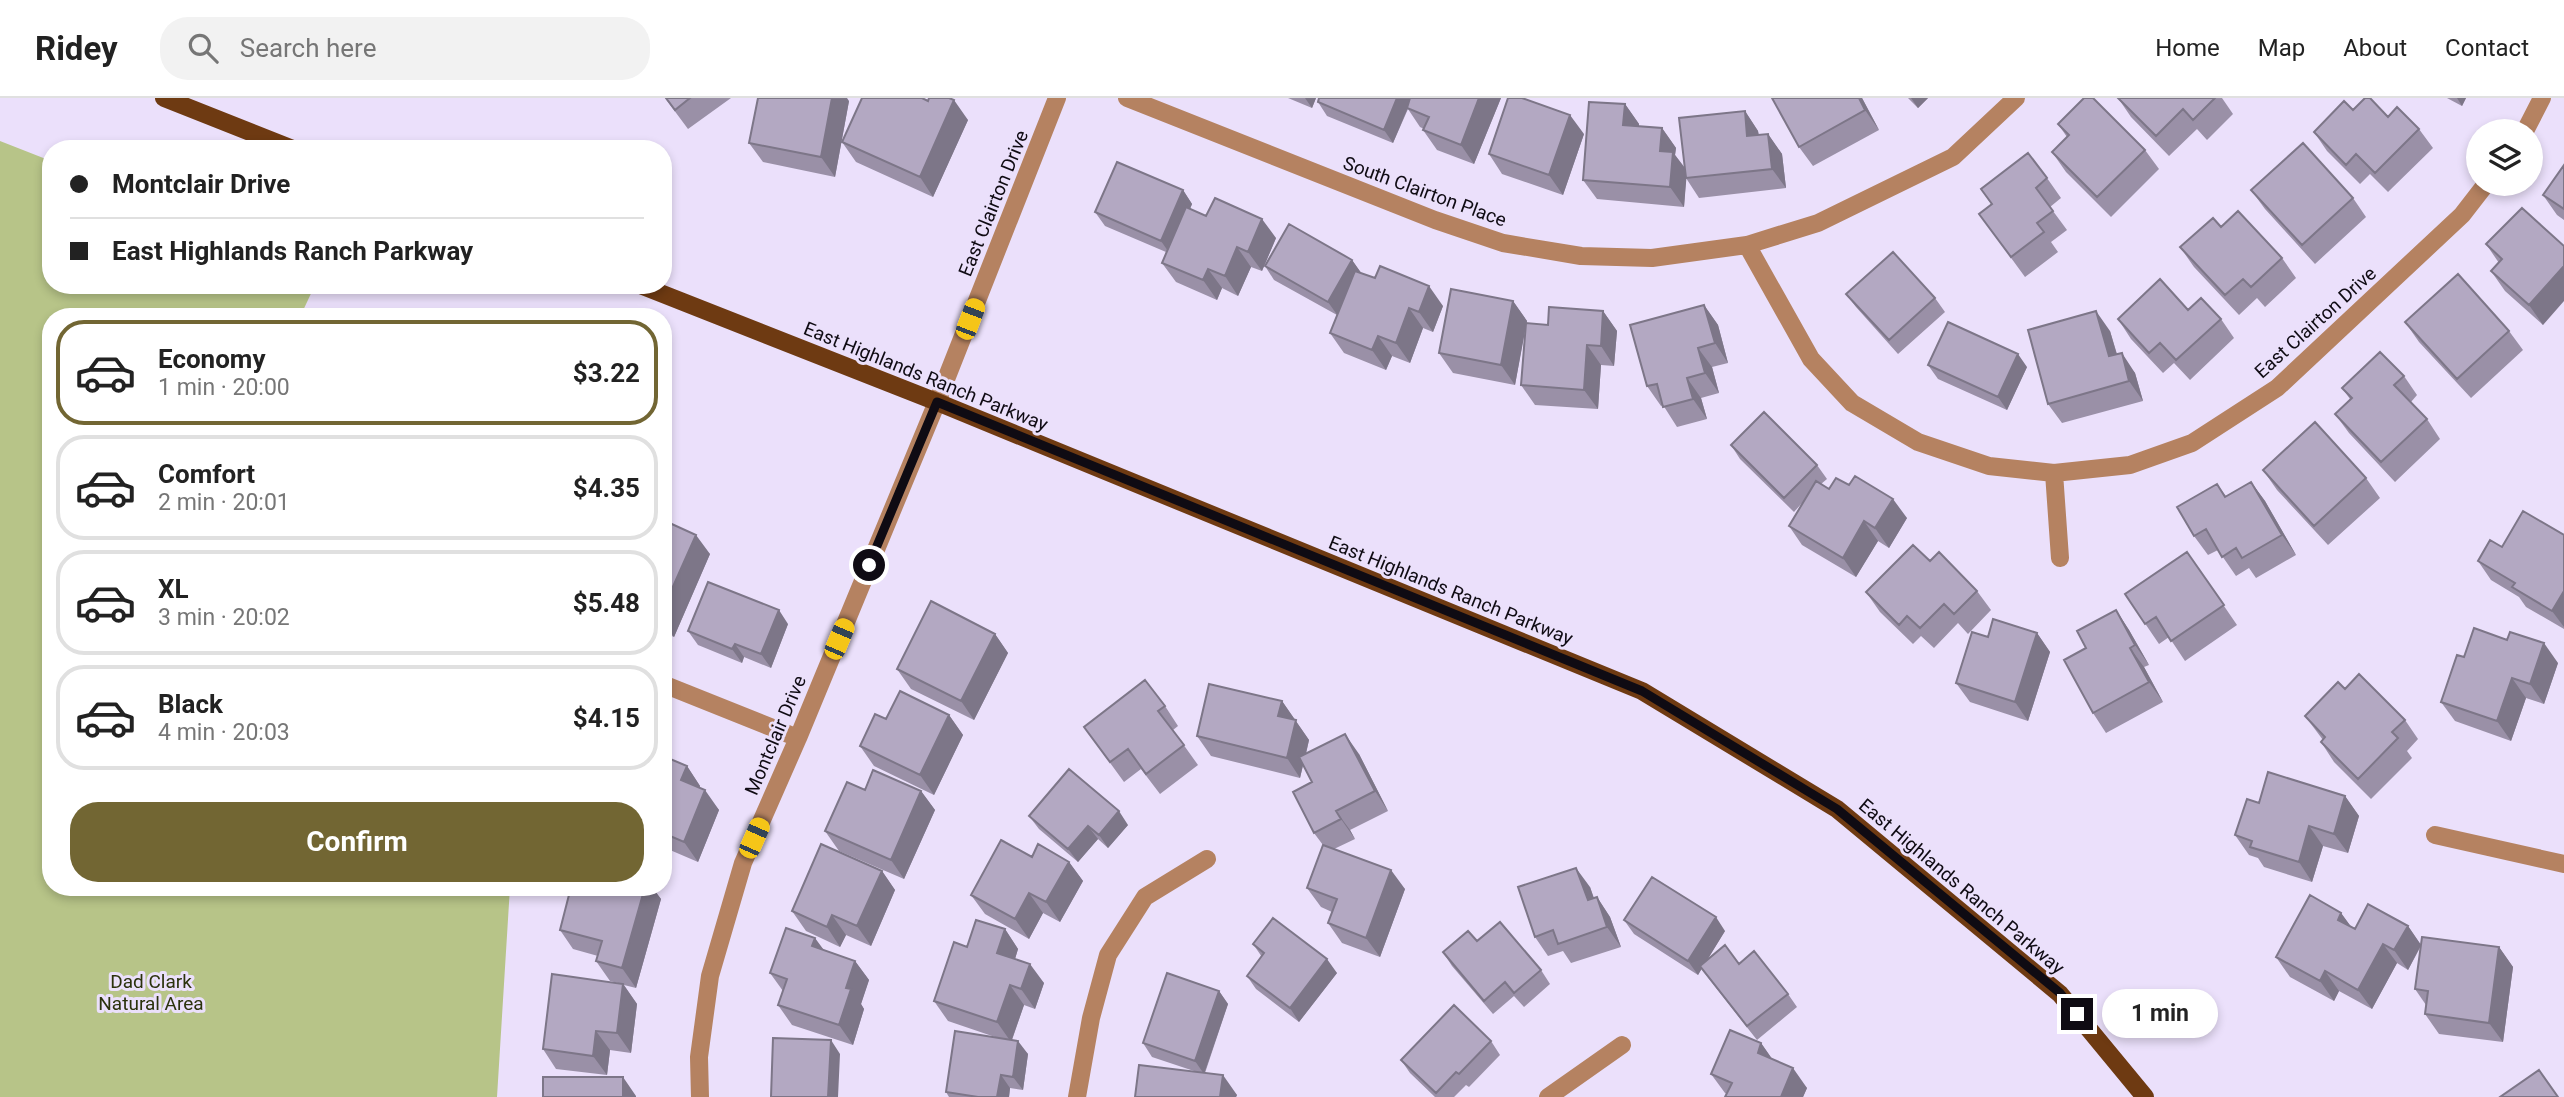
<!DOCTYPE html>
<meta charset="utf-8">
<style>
body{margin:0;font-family:Roboto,sans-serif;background:#f2f2f2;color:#222;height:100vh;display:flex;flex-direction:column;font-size:26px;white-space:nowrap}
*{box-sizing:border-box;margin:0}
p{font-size:23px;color:#767676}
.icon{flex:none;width:38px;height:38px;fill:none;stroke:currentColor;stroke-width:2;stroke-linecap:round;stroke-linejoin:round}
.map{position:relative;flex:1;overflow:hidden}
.side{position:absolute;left:42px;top:210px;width:630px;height:588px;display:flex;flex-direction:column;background:#fff;border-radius:28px;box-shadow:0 4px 10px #0003}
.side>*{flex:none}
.hud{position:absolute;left:42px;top:42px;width:630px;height:154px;border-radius:28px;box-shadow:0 4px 10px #0003;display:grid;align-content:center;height:154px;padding:0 28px;background:#fff}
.buttons{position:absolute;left:2466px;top:21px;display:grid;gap:14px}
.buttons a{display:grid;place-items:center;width:77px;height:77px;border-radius:50%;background:#fff;box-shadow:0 4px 10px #0003;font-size:35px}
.end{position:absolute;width:32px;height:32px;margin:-16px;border:9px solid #0f0b13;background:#fff;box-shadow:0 0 0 4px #fff}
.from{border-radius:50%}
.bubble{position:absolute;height:49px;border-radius:24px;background:#fff;box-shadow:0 4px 10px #0003;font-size:23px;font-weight:700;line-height:49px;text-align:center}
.car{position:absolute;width:21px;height:42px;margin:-21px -10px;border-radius:9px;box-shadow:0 0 5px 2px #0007;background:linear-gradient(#f5c518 24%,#345 0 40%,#f5c518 0 76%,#345 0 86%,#f5c518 0)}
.hud b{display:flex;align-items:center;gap:24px;height:66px;font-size:26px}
.hud b+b{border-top:2px solid #e0e0e0}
.hud i{width:18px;height:18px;background:#222}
ul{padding:12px 0 0;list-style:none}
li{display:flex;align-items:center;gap:21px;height:105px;margin:0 14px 10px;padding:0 14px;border:4px solid #e0e0e0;border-radius:28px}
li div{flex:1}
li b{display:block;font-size:26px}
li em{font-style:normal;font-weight:700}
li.on{border-color:#726633}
li>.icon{width:63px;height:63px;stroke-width:1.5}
.primary-button{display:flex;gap:14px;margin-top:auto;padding:14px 28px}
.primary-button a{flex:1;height:80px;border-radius:28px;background:#726633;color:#fff;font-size:28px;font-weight:700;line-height:80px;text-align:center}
header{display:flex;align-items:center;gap:42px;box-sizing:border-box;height:98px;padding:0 35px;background:#fff;border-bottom:2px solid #e0e0e0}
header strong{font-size:33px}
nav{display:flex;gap:38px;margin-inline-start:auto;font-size:24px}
.search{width:490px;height:63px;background:#f2f2f2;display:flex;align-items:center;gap:18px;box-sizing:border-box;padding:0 24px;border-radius:28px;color:#767676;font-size:26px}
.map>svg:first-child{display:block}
</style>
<header>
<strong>Ridey</strong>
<div class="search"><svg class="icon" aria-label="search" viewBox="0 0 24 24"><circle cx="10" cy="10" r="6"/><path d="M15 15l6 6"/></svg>Search here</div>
<nav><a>Home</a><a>Map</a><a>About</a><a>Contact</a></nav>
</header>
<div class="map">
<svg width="2564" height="999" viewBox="0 0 2564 999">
<rect width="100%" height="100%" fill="#ebe0fb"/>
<path fill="#b7c488" d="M0,43L51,63V187H315L300,219H51V789H510L497,999H0Z"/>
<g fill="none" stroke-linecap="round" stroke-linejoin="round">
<path stroke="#b58261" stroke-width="18" d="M1127,0L1435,122L1503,145L1581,158L1652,160L1747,147L1818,125L1953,59L2016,0
M2525,33L2542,0
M1747,147L1811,261L1852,305L1918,344L1989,368L2054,375L2130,367L2192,345L2277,290L2462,117L2486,86
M2054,375L2060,460
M663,586L798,640
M2435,737L2564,766
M700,999L699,959L710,878L743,765L798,640L937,304L1057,0
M1077,999L1091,920L1108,857L1145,799L1207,761
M1548,999L1622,947"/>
<path stroke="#6e3a12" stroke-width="18" d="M164,0L293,51
M640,187L937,304L1642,593L1837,711L2060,896L2145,999"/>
</g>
<path fill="#9a90a7" d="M665,0H731L688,31Z
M1288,0H1316L1312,10Z
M1501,0L1474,66L1437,52L1423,32L1424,31L1420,29L1408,11L1393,45L1327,18L1318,4Z
M1862,0L1879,32L1813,68L1799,49Z
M1908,0H1928L1918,10Z
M2118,0H2222L2233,16L2207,42L2197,31L2169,58L2131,19Z
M2447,0H2466L2462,8Z
M925,1L968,22L933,99L856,64L842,44Z
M849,3L835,79L763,64L749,45Z
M1625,6L1639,26V28L1662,30L1676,50L1675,57L1685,70L1745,13L1758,33L1759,37L1768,36L1782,56L1786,90L1699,100L1686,80L1684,109L1597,101L1583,82Z
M2353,12L2388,19L2419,31L2433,50L2388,94L2370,76L2360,86L2327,53L2314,34Z
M2058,26L2145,52L2159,71L2111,119L2066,74L2052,54L2067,39Z
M1584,36L1563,97L1502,76L1489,56Z
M2564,67V122L2557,117L2543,97Z
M2047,80L2061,100L2050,109L2067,132L2051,144L2058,154L2025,179L1979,116L1991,106L1981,91Z
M1183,92L1192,106L1190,111L1206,118L1276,140L1262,173L1251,169L1238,198L1222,190L1217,202L1176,184L1162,165L1166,154L1105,128L1095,114Z
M2251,92L2353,100L2366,119L2315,166L2265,111Z
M2221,129L2282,160L2296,180L2265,209L2257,200L2239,217L2194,169L2180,149Z
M2486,146L2564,148L2543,227L2505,193L2491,173L2499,165Z
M1352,162L1361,175L1443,208L1433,234L1423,230L1410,265L1392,258L1386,272L1344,255L1330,235L1337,217L1274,182L1265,168Z
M1846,196L1935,200L1945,214L1898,256L1856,209Z
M1513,203L1527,223L1526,226L1548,227L1603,213L1617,233L1614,268L1601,267L1598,311L1535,307L1521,287L1525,231L1515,287L1453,275L1439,255Z
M1704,207L1718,227L1728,265L1712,269L1719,295L1701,300L1707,321L1677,329L1663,307L1661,308L1647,288Z
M2188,212L2221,221L2234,240L2190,282L2174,265L2163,275L2131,241L2118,221Z
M2405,224L2509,233L2523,252L2471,300L2419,244Z
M2110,233L2117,256L2135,275L2143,303L2062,325L2048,306Z
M1928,267L2027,269L2007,312L1938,281Z
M2404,278L2417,297L2411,304L2427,321L2440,341L2395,384L2349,335L2335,316L2350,301L2342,290Z
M1731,347L1817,367L1827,381L1821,386L1829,391L1907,420L1889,450L1878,443L1856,479L1802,447L1789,428L1802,405L1794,414L1740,361Z
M2263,372L2366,380L2380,400L2328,447L2277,392Z
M2251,384L2265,403L2296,457L2256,480L2249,470L2236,478L2218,452L2208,457L2194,438L2217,386L2226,398Z
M663,422L710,456L674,539L663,534Z
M2564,437V531L2526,509L2519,499L2491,482L2478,463L2502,449Z
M2187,454L2237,527L2185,563L2169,539L2159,546L2125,496Z
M1930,463L1977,493L1991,512L1968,536L1958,525L1934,550L1921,538L1913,546L1880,514L1866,494Z
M2116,512L2129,532L2149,567L2144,569L2163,604L2106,635L2093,615L2086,550Z
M788,526L771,570L744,559L742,565L698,547L688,533Z
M2037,535L2050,554L2028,623L1970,604L1956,585L1988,539Z
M995,536L1008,555L974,622L911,591L897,571Z
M2464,559L2558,565L2544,606L2526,600L2511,643L2455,623L2441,604Z
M2345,591L2405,622L2418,641L2407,653L2412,660L2371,701L2334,664L2321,644L2323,642L2305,618Z
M1282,603L1309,642L1306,656H1359L1388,713L1350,732L1355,741L1334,751L1405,791L1380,859L1342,845L1328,825L1332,814L1321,809L1307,790L1323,747L1314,735L1312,684L1303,667L1300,680L1211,658L1197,638Z
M1165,608L1178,628L1173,632L1198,667L1160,696L1141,671L1124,684L1084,629Z
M949,617L963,637L934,697L874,668L860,648L886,621Z
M663,658L687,668L700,688V690L719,712L698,764L663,749Z
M865,692L921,693L935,712L904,781L839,753L825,733Z
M2345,698L2359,718L2348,755L2323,748L2312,784L2264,769L2258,760L2249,757L2235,737L2259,705Z
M1029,718L1128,727L1108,750L1098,741L1078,764L1039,731Z
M1032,759L1069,764L1083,783L1060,824L1043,815L1029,841L985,816L971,797Z
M882,773L895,792L871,848L846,837L840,849L806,833L792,813Z
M571,789H652L661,801L636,890L624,887L637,906L631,955L610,952L607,977L556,971L543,951L618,885L610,883L596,863L598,858L573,851L560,832Z
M1590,789L1594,800L1597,799L1610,819L1621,849L1571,865L1563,853L1548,858L1535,839Z
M2341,815L2351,829L2355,831L2408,828L2421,847L2499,849L2513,869L2503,944L2439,936L2425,916L2426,907L2415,891L2421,848L2408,872L2397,865L2372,911L2339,893L2334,903L2290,879L2276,859Z
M1624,822L1725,833L1707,862L1739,866L1788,896L1797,909L1757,942L1701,871L1698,877L1634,836Z
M1005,831L1018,851L1015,861L1044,885L1035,911L1024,907L1012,942L1028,956L1023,992L1010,990L1009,999H949L946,994L998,940L948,923L934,903L967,849Z
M1477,843L1541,872L1550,886L1524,909L1514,898L1493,916L1452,868L1443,854Z
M1253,846L1337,875L1299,924L1256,891L1247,878L1262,859Z
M824,852L855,863L869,882L861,906L864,911L853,947L792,927L778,907L783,893L770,875Z
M1219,893L1228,906L1205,975L1237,997L1236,999H1135L1197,974L1152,959L1143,945Z
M1491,943L1500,957L1469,989L1466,987L1454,999H1435L1410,975L1401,962Z
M1761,945L1772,961L1807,990L1803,999H1725L1727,996L1725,995L1711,976Z"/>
<path fill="#7d7688" d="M832,0H847L849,3L835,79L821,59Z
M1305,0H1316L1312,10Z
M1397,0H1412L1393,45L1384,32Z
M1479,0H1501L1474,66L1461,47Z
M1859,0H1862L1879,32L1865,12Z
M1911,0H1928L1918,10Z
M2457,0H2466L2462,8Z
M954,2L968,22L933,99L920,79Z
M1625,6L1639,26L1637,47L1623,27Z
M1745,13L1758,33L1761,58L1747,38Z
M1570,17L1584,36L1563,97L1549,77Z
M1662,30L1676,50L1675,57L1687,73L1684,109L1670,89L1660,53Z
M1768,36L1782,56L1786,90L1772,71Z
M1183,92L1192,106L1170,156L1161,143Z
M1262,121L1276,140L1262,173L1248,154Z
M1237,149L1251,169L1238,198L1225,178Z
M1352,162L1362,176L1338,218L1328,204Z
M2564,168V203L2543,227L2529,207Z
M1208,171L1222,190L1217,202L1203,182Z
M1429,188L1443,208L1433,234L1419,214Z
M1513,203L1527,223L1515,287L1501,267Z
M1704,207L1718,227L1728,265L1715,245Z
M1409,210L1423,230L1410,265L1396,245Z
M1603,213L1617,233L1614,268L1601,248Z
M2096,213L2110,233L2123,278L2109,258Z
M1378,238L1392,258L1386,272L1372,252Z
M1587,247L1601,267L1598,311L1584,292Z
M1698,250L1712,269L1719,295L1705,275Z
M2122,255L2135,275L2143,303L2129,283Z
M2018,256L2027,269L2007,312L1998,299Z
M1687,280L1701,300L1707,321L1693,301Z
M2251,384L2265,403L2296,457L2282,437Z
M1893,401L1907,420L1889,450L1875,430Z
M1864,423L1878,443L1856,479L1843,460Z
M696,437L710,456L674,539L663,524V511Z
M2564,493V529L2552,513Z
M779,512L788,526L771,570L761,556Z
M2116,512L2129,532L2149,567L2135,547Z
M2037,535L2050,554L2028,623L2015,604Z
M995,536L1008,555L974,622L961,603Z
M2544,545L2558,565L2544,606L2530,586Z
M735,546L744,559L742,565L732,551Z
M2130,550L2144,569L2163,604L2149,584Z
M2512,580L2526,600L2511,643L2497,623Z
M1282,603L1309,642L1300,680L1287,660L1278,618Z
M949,617L963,637L934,697L920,677Z
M1345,636L1359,656L1388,713L1375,693Z
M687,668L700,688L694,702L681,682Z
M705,692L719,712L698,764L684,744Z
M921,693L935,712L904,781L891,762Z
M2345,698L2359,718L2348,755L2334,736Z
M1119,713L1128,727L1108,750L1099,737Z
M1336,713L1350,732L1355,741L1341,721Z
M1088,728L1098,741L1078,764L1068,751Z
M2309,728L2323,748L2312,784L2299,764Z
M1069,764L1083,783L1060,824L1046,804Z
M1576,770L1590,789L1601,822L1588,802Z
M1391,772L1405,791L1380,859L1366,840Z
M882,773L895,792L871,848L857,828Z
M645,789H652L661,801L636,890L622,870Z
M1029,795L1043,815L1029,841L1015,821Z
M1597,799L1610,819L1621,849L1607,829Z
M2341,815L2355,834L2338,822Z
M832,817L846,837L840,849L827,829Z
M1716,819L1725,833L1698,877L1688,863Z
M2408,828L2421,847L2408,872L2394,852Z
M1005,831L1018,851L1011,874L997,855Z
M815,840L829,859L812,848Z
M2383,846L2397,865L2372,911L2358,892Z
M2499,849L2513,869L2503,944L2489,925Z
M1327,861L1337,875L1299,924L1290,910Z
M855,863L869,882L861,906L864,911L853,947L839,927L846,890Z
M1030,866L1044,885L1035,911L1021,891Z
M2325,873L2339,893L2334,903L2320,883Z
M623,886L637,906L631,955L617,935Z
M1010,887L1024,907L1011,944L997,924Z
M1219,893L1228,906L1204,976L1195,963Z
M596,933L610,952L607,977L593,958Z
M831,942L840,956L838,999H828Z
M1018,943L1028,956L1023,992L1013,979Z
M1761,945L1775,965L1758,955Z
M1793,970L1807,990L1803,999H1781Z
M1001,977L1010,990L1009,999H997Z
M1223,977L1237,997L1236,999H1220Z
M623,979L636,998V999H623Z"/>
<path fill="#b3a8c2" stroke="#7d7688" stroke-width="2" d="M666,0H690L675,12Z
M758,0H832L821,59L749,45Z
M862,0H922L928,3L929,0H949L954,2L920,79L842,44Z
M1319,0H1397L1384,32L1318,4Z
M1410,0H1479L1461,47L1423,32L1429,19L1407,10Z
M1508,0H1522L1570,17L1549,77L1489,56Z
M1772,0H1859L1865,12L1799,49Z
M2084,0H2093L2145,52L2097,99L2052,54L2069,37L2058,26Z
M2118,0H2215L2193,22L2183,11L2156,38Z
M2365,0H2370L2388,19L2397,9L2419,31L2375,75L2356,56L2346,67L2314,34L2344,3L2353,12Z
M1589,4L1625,6L1623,27L1662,30L1660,53L1673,54L1670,89L1583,82Z
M1745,13L1747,38L1768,36L1772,71L1686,80L1679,20Z
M2303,45L2353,100L2302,147L2251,92Z
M2028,55L2047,80L2036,90L2053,113L2037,125L2044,134L2011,159L1979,116L1992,106L1981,91Z
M1117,64L1183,92L1161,143L1095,114Z
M2564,67V111L2543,97Z
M1215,100L1262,121L1248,154L1237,149L1225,178L1208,171L1203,182L1162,165L1186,109L1206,118Z
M2522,110L2564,148V168L2529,207L2491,173L2502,161L2486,146Z
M2238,113L2282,160L2251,189L2243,181L2225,197L2180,149L2213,120L2221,129Z
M1289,126L1352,162L1328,204L1265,168Z
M1893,154L1935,200L1889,242L1846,196Z
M1380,168L1429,188L1419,214L1409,210L1396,245L1378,238L1372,252L1330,235L1355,173L1375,180Z
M2458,176L2509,233L2457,281L2405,224Z
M2160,181L2188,212L2201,200L2221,221L2176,262L2160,245L2149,255L2118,221Z
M1451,191L1513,203L1501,267L1439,255Z
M1704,207L1715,245L1698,250L1705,275L1687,280L1693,301L1663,309L1657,286L1647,288L1630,227Z
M1549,209L1603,213L1601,248L1587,247L1584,292L1521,287L1526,225L1548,227Z
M2096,213L2109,258L2122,255L2129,283L2048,306L2028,232Z
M1948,224L2018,256L1998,299L1928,267Z
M2380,254L2404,278L2394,287L2427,321L2381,364L2335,316L2352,300L2342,290Z
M1764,314L1817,367L1784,400L1731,347Z
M2315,324L2366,380L2314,428L2263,372Z
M1855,378L1893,401L1875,430L1864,423L1843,460L1789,428L1816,383L1829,391L1836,380L1849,387Z
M2251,384L2282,437L2242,460L2236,450L2222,459L2206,431L2194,438L2177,409L2217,386L2225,399Z
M2523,413L2564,437V493L2552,513L2512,489L2515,485L2478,463L2490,442L2502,449Z
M663,422L696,437L663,511Z
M1913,447L1930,463L1939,454L1977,493L1954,516L1944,506L1920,530L1907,518L1899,527L1866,494Z
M2187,454L2224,507L2171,543L2156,519L2145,526L2125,496Z
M708,484L779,512L761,556L735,546L732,551L688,533Z
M931,503L995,536L961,603L897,571Z
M2116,512L2135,547L2130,550L2149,584L2093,615L2064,562L2086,550L2077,533Z
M1993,521L2037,535L2015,604L1956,585L1972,534L1988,539Z
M2474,530L2507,542L2510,534L2544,545L2530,586L2512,580L2497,623L2441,604L2457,557L2464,559Z
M2359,576L2405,622L2392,634L2398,640L2358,681L2321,644L2325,639L2305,618L2338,584L2345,591Z
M1145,582L1165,608L1158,613L1184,647L1146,676L1128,651L1110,664L1084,629Z
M1209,586L1282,603L1278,618L1296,622L1287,660L1197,638Z
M900,593L949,617L920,677L860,648L875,616L886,621Z
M1345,636L1375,693L1336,713L1341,721L1314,735L1293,694L1312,684L1299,659Z
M663,658L687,668L681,682L705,692L684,744L663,735Z
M1069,671L1119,713L1099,737L1088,728L1068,751L1029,718Z
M873,672L921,693L891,762L825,733L847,684L865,692Z
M2268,674L2345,698L2334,736L2309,728L2299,764L2250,749L2252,743L2235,737L2247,701L2259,705Z
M1001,742L1032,759L1038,746L1069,764L1046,804L1029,795L1015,821L971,797Z
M821,746L882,773L857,828L832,817L827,829L792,813Z
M1323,747L1391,772L1366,840L1328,825L1337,801L1307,790Z
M1576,770L1588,802L1597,799L1607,829L1558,846L1553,832L1535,839L1518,789Z
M1652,779L1716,819L1688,863L1624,822Z
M571,789H645L622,870L596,863L602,843L560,832Z
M2310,797L2341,815L2338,822L2355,831L2368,806L2408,828L2394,852L2383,846L2358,892L2325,873L2320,883L2276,859Z
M1273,820L1327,861L1290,910L1247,878L1264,855L1253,846Z
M976,822L1005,831L997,855L1030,866L1021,891L1010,887L997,924L934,903L954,844L967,849Z
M1500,824L1541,872L1514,895L1505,884L1484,903L1443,854L1468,833L1477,843Z
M786,830L815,840L812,848L855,863L846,890L851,891L839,927L778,907L787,881L770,875Z
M2422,839L2499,849L2489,925L2425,916L2428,893L2415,891Z
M1725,847L1739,866L1754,853L1788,896L1747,928L1700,868Z
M1167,875L1219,893L1195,963L1143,945Z
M552,876L623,886L617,935L596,933L593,958L543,951Z
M1454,907L1491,943L1459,976L1456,974L1436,995L1401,962Z
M1730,932L1761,945L1758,955L1793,970L1781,999H1725L1732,985L1711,976Z
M955,933L1018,943L1013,979L1001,977L997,999H978L946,994Z
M773,940L831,942L828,999H771Z
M1139,967L1223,977L1220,999H1135Z
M2539,972L2558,999H2500Z
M543,979H623V999H543Z"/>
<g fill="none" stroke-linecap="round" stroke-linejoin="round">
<path stroke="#0f0b13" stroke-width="9" d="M869,467L937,304L1642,593L1837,711L2060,895L2077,916"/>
</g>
<g text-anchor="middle" stroke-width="6" stroke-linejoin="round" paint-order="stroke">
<g font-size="19" fill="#0f0b13" stroke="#ebe0fb">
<text transform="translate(1425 93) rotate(20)" y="7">South Clairton Place</text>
<text transform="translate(993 105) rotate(-68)" y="7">East Clairton Drive</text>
<text transform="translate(2315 224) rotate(-42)" y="7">East Clairton Drive</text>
<text transform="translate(926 278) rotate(22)" y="7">East Highlands Ranch Parkway</text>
<text transform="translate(1451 492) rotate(22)" y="7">East Highlands Ranch Parkway</text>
<text transform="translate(775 637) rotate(-67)" y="7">Montclair Drive</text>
<text transform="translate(1962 788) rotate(40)" y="7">East Highlands Ranch Parkway</text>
</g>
<g font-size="19" fill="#2b320c" stroke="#ebe0fb">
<text x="151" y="890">Dad Clark<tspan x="151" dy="22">Natural Area</tspan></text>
</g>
</g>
</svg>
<div class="buttons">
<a><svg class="icon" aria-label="layers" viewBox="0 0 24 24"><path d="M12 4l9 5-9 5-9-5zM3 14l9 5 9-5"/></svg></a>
</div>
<i class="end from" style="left:869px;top:467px"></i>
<i class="end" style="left:2077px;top:916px"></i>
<div class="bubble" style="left:2102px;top:891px;width:116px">1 min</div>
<i class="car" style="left:970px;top:221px;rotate:21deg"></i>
<i class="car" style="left:839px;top:541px;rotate:23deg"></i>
<i class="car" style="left:754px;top:740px;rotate:24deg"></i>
<div class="hud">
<b><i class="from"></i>Montclair Drive</b>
<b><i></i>East Highlands Ranch Parkway</b>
</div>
<section class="side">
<ul>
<li class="on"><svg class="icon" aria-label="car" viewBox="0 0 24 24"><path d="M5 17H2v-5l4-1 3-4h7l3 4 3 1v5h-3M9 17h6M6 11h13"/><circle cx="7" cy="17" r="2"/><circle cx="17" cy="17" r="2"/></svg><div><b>Economy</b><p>1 min · 20:00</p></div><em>$3.22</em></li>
<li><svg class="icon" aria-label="car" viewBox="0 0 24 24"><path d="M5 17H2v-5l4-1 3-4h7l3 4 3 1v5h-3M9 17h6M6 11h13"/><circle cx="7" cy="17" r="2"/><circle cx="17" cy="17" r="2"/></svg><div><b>Comfort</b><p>2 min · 20:01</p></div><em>$4.35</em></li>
<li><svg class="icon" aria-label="car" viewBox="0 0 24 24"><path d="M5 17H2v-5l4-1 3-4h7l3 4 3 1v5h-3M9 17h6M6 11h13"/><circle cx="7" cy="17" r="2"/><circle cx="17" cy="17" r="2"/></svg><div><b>XL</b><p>3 min · 20:02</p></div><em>$5.48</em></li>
<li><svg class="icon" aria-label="car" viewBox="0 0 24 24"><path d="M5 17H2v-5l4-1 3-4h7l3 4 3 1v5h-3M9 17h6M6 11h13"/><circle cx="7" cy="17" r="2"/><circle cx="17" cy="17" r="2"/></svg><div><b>Black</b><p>4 min · 20:03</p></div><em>$4.15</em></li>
</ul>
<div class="primary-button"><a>Confirm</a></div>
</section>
</div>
